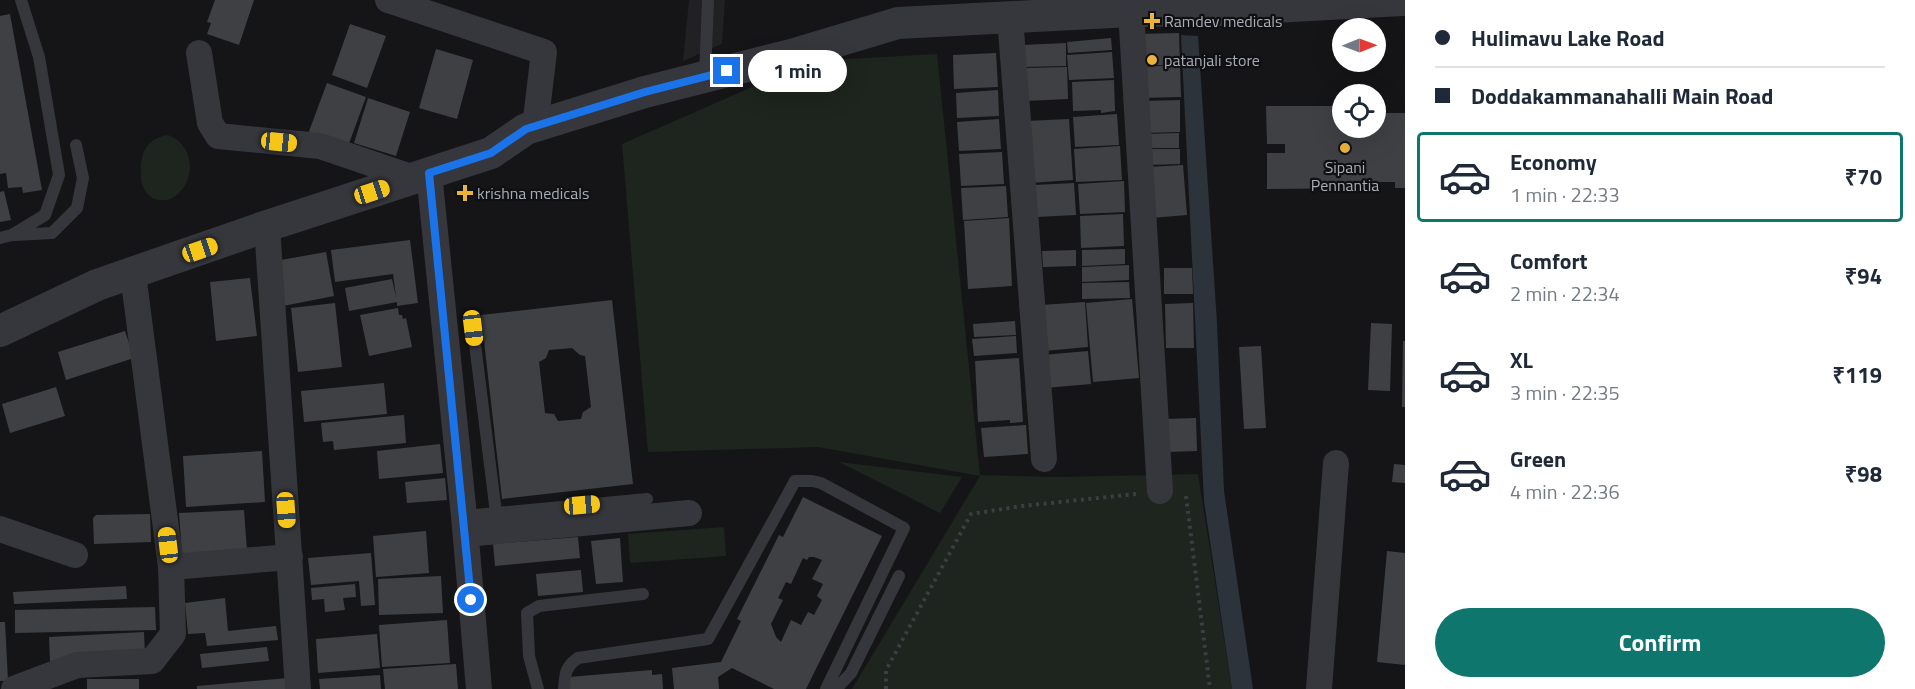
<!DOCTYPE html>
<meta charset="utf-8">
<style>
body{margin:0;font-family:"Titillium Web",sans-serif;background:#f6f6f7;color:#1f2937;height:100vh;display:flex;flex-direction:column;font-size:22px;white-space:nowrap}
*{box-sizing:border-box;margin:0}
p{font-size:20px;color:#747a83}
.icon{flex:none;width:33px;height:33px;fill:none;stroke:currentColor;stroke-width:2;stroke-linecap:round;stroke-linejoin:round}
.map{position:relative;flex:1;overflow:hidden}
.details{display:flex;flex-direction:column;background:#fff;width:510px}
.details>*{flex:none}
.hud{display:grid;align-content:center;height:132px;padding:0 30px;background:#fff}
.needle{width:39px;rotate:89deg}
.fabs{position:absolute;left:1332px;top:18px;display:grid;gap:12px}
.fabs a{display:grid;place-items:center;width:54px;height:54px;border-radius:50%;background:#fff;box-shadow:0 6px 24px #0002;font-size:30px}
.end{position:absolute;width:27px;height:27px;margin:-14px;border:8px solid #1a73e8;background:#fff;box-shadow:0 0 0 3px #fff}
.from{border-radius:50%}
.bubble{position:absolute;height:42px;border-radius:21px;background:#fff;box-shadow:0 6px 24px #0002;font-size:20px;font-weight:700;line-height:42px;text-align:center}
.car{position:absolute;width:18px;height:36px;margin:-18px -9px;border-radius:8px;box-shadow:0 0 4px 2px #0007;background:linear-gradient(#f5c518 24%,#345 0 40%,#f5c518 0 76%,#345 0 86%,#f5c518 0)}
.hud b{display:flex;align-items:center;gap:21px;height:57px;font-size:22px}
.hud b+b{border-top:2px solid #e0e1e3}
.hud i{width:15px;height:15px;background:#1f2937}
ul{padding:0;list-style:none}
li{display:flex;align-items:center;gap:18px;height:90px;margin:0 12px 9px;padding:0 18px;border:3px solid transparent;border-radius:6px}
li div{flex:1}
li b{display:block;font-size:22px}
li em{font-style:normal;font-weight:700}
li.active{border-color:#0f766e}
li>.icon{width:54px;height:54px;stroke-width:1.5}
.cta{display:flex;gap:12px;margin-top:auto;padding:12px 30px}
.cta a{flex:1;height:69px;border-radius:36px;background:#0f766e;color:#fff;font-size:24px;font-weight:700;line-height:69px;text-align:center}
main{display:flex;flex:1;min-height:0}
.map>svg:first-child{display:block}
</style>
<main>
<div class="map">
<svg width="1405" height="689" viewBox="0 0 1405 689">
<rect width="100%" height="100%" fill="#151517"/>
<path fill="#212124" d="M689,0H725L722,44L683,61Z"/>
<path fill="#1d251e" d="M937,54L980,475L1058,477L1198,474L1232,689H852L980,476L818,447L648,452L622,144L811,61Z
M168,135C188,142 196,166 185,185C172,209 142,204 141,176C140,154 145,139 168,135Z
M839,462L962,477L940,513Z
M724,527L726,556L630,563L628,534Z"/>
<path fill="#2c333a" d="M1181,35L1198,36L1217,323L1224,491L1253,689H1232L1204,501Z"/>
<path fill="#3f4044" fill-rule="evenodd" d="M215,0H254L239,45L207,34L211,23L207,22Z
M10,14L42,190L23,193L22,187L8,188L6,173L0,174V16Z
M350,24L386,36L367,88L332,75Z
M1179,33L1181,97L1140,98L1139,67L1177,65H1139L1138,34Z
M1111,38L1112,50L1068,53L1067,42Z
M1066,43V66L1023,67L1022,45Z
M436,49L473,60L457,119L419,108Z
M1112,52L1114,78L1069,80L1067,55Z
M996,53L998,87L954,89L953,55Z
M1067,67L1068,99L1025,101L1024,68Z
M1114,80L1115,111L1101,113V110L1073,111L1072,82Z
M327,83L366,97L347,149L308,134Z
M998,90L999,116L957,118L956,93Z
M368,98L410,112L396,156L354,143Z
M1180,100V132L1143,133L1142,101Z
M1266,106H1342V128H1376V113H1405V188H1395V182H1363V188L1267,189V153H1285V144H1267Z
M1117,114L1119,145L1075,147L1073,117Z
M999,119L1001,149L959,151L957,122Z
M1069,119L1073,180L1029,183L1026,121Z
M1179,133V148H1146L1145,134Z
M1120,146L1122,180L1076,182L1074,149Z
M1146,149H1180V164L1147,165Z
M1002,152L1004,184L961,186L959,154Z
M1183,165L1187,215L1151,218L1148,167Z
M1124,181L1125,212L1080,214L1078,184Z
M1074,183L1076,215L1036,217L1034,185Z
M1006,186L1008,217L963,220L961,188Z
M4,191L11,220L0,222V192Z
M1123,214L1124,246L1081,248L1080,216Z
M1009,218L1012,286L968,289L964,221Z
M410,240L418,303L397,306V302L349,311L345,288L392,279L396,297L393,274L335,282L331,250Z
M1125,249V264L1082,266V250Z
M1076,250V266L1043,267L1042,251Z
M326,252L334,296L283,306L275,261Z
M1129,265V280L1082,282V267Z
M1164,268H1192L1193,294H1164Z
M250,278L257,336L216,341L210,282Z
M1129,282L1130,298L1082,299V283Z
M1132,299L1139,378L1093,382L1086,303Z
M612,300L633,484L502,499L481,315ZM572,348L580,355L585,356L591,407L583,412L581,419L558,421L554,414L545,413L539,362L546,358L549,350Z
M1085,302L1088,347L1044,351L1041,305Z
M335,303L342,367L298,372L291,308Z
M1193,303L1194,348H1166L1165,304Z
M398,308L399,315H402L403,319L406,318L412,347L369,356L360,315Z
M1015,321L1016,335L974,337L973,324Z
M1371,323L1392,324L1390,391L1368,390Z
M125,331L134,358L66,380L58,352Z
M1016,336L1017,353L974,356L972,339Z
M1403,341H1405V407H1402Z
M1261,346L1266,428L1244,429L1239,347Z
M1088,351L1091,384L1045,388L1042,355Z
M1019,358L1023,422L1010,423V420L978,422L975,361Z
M384,383L387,414L304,422L301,391Z
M56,387L65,416L10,433L2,404Z
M404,415L406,443L334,450L333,441L323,442L321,423Z
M1196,418L1197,451L1165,452L1164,419Z
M1026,425L1028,454L984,457L981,428Z
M440,444L443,473L379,479L377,451Z
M262,451L265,502L186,507L183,456Z
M1394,464L1405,465V483L1392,482Z
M445,478L447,500L407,503L405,482Z
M803,497L882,536L806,689H774L732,668L718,677L719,689H674L672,668L721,662L741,621L737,619L779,535L783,537ZM809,557H814L822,560L812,579L823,584L817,596L822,600L814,615L808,612L801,625L791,620L781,642L776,637L771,624L783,600L778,598L786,582L791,584L803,558L807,560Z
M244,510L247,551L182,555L179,513Z
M150,514L151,542L94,544L93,518L96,515Z
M426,531L429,573L376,577L373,536Z
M578,537L580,558L495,566L493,544Z
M620,538L623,582L596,584L591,541Z
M1387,551L1405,553V665L1377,662Z
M371,553L375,605L361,606L359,581L311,585L308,558Z
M581,570L583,592L538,596L536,574Z
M441,576L443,613L379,615L378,579Z
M355,584L356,597L343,598L345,610L325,612L324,599L312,600L311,588Z
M126,586L127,599L14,604L13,592Z
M225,598L228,631L276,626L278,640L207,646L205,633L188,634L185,603Z
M155,607L156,630L15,633V610Z
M447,620L450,663L382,667L379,625Z
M0,622H5L8,681H0Z
M144,632L145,656L50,661L49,637Z
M377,634L380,668L318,673L316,639Z
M267,647L269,661L202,668L200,654Z
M456,664L458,689H385L383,669Z
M652,670V675L662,674L663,689H570L569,677Z
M380,675L381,689H320L319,679Z
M288,678L290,689H197V686Z
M87,679H139V689H87Z"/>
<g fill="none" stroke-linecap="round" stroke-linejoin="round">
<path stroke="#3c3e43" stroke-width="4" stroke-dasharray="3 4.5" stroke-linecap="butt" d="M1186,496L1210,689
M886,689V670L971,514L1022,506L1136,494"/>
<path stroke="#36373c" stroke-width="12" d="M705,77L708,0
M15,235L52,233L77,208L83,178L76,145
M0,238L12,235L45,215L59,175L39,57L21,0
M473,328L496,513
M464,516L647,499
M538,689L529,656L527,613L539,606L643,594
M564,689C565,674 565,667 578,658L708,639L795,481H812L821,483L904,528L826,689
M836,689L851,673L899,576"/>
<path stroke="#36373c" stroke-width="26" d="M388,0L544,52L535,127
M1131,11L1160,491
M1010,17L1044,459
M199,53L210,123L218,136L320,146L414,178
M429,173L464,516L479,689
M267,226L298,689
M133,274L171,567
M0,529L75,555
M466,534L689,513
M14,689L77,665L152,661L173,634L171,567L290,557
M1319,689L1336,463"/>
<path stroke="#36373c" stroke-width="32" d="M0,331L97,285L267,226L491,153L526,129L645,92L791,55L898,23L1131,11L1219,10L1402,0"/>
</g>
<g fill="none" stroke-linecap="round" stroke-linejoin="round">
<path stroke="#1a73e8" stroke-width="8" d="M471,600L429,173L491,153L526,129L645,92L727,71"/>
</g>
<g fill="#eab33a" stroke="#101012" stroke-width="2">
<path d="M1149 12h6v6h6v6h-6v6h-6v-6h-6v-6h6z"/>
<circle cx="1152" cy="60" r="6"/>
<circle cx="1345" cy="148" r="6"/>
<path d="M462 184h6v6h6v6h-6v6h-6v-6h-6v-6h6z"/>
</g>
<g text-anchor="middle" stroke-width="4.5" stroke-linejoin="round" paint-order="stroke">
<g font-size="16" fill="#a8acb6" stroke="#101012" text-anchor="start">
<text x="1164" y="27">Ramdev medicals</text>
<text x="1164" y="66">patanjali store</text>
<text x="1345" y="173" text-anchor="middle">Sipani<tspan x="1345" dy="18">Pennantia</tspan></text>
<text x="477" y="199">krishna medicals</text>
</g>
</g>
</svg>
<div class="fabs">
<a><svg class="needle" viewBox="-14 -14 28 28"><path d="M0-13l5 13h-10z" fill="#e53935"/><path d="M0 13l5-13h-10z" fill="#747a83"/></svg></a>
<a><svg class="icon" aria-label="locate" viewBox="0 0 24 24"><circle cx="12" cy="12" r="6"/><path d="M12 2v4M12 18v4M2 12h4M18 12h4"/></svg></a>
</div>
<i class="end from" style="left:471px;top:600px"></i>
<i class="end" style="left:727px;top:71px"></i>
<div class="bubble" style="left:748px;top:50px;width:99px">1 min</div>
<i class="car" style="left:279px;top:142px;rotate:96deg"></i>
<i class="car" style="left:372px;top:192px;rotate:72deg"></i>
<i class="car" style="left:200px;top:250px;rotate:71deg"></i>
<i class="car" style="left:473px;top:328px;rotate:173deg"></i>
<i class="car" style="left:582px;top:505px;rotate:85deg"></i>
<i class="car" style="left:286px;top:510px;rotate:176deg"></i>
<i class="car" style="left:168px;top:545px;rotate:353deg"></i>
</div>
<section class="details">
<div class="hud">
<b><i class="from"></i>Hulimavu Lake Road</b>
<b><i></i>Doddakammanahalli Main Road</b>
</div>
<ul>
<li class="active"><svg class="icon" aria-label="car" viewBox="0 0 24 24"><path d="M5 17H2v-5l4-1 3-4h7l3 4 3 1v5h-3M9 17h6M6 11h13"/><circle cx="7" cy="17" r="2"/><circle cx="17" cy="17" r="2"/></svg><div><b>Economy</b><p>1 min · 22:33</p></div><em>₹70</em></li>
<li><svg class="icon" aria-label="car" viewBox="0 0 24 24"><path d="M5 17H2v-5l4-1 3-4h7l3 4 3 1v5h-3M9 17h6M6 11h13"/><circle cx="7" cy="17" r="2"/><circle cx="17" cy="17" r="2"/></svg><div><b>Comfort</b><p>2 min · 22:34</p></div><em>₹94</em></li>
<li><svg class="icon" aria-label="car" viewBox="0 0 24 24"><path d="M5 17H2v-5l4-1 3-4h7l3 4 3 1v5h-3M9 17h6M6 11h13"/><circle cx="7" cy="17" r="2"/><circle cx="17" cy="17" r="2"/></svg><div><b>XL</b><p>3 min · 22:35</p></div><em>₹119</em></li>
<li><svg class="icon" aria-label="car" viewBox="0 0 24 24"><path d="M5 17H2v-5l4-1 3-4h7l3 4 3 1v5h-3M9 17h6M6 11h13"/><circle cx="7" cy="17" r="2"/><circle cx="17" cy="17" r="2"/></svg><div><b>Green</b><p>4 min · 22:36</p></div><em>₹98</em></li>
</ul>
<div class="cta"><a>Confirm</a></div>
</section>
</main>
